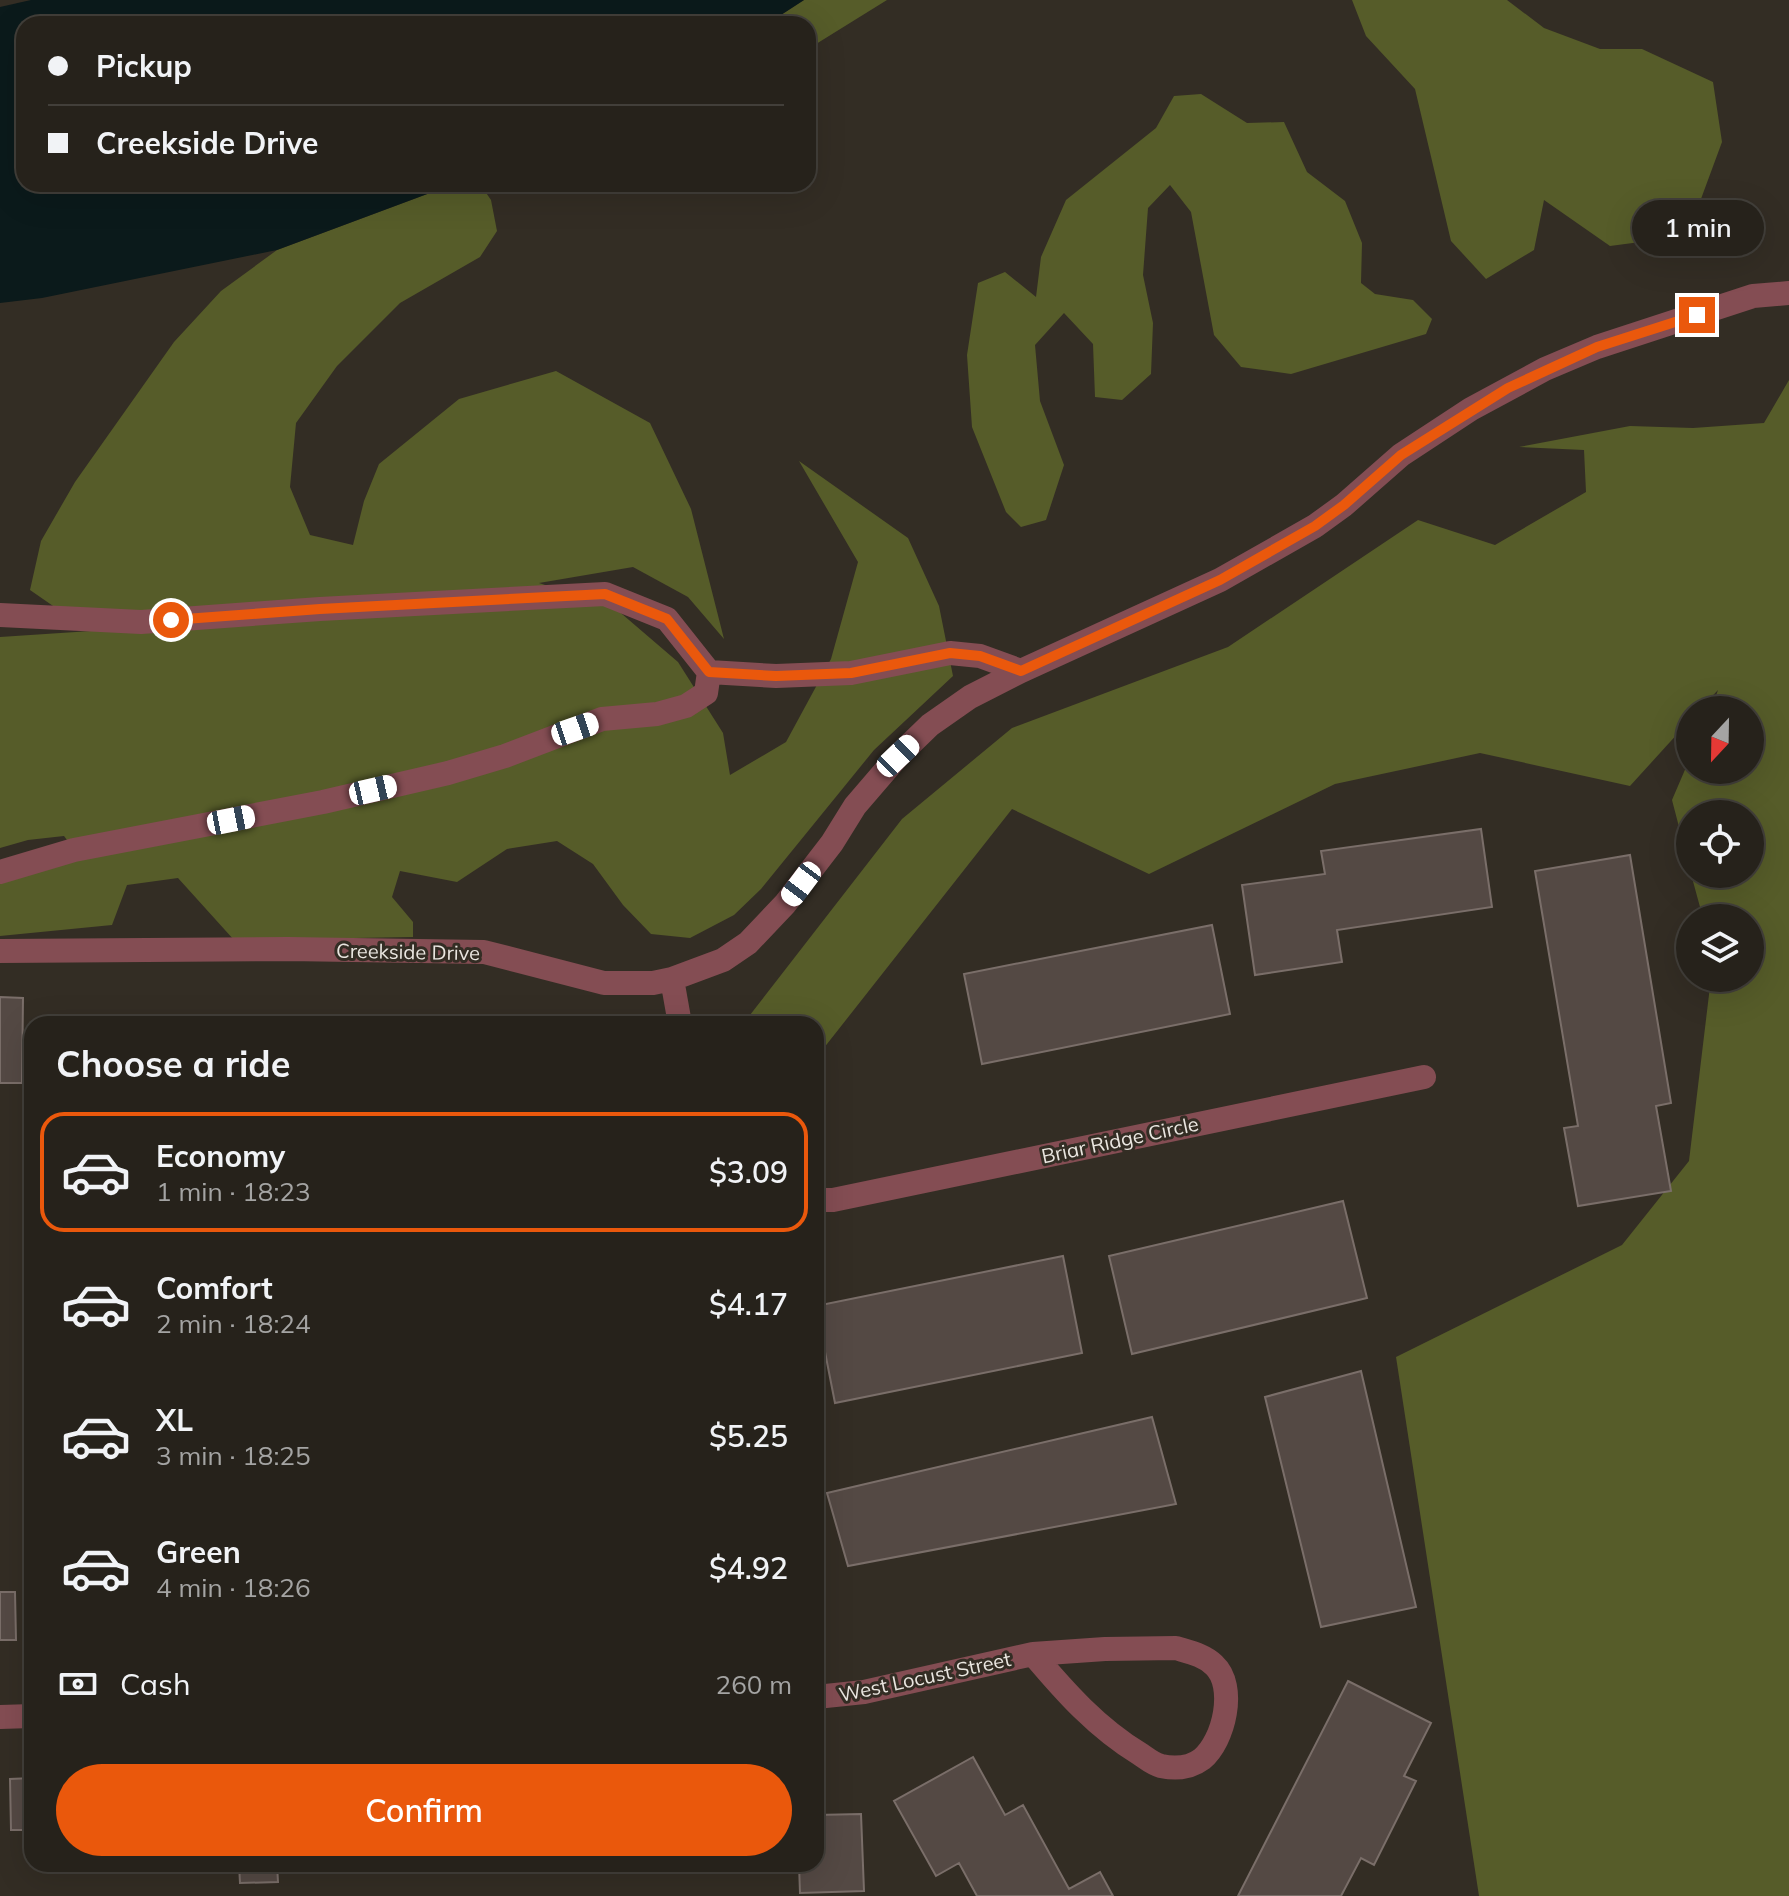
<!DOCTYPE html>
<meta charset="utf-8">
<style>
body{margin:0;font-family:Mulish,sans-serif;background:#2e2a24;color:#f1f3f6;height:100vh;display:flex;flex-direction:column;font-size:30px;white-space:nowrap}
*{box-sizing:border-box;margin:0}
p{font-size:26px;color:#a4a4a3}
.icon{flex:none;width:44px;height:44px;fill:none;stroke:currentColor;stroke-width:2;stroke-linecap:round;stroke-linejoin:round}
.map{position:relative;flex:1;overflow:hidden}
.details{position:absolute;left:24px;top:1016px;width:800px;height:856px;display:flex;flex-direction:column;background:#26221b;border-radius:24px;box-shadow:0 8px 32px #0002,0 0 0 2px #423f3a}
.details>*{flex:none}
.banner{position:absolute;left:16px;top:16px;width:800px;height:176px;border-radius:24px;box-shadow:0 8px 32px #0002,0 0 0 2px #423f3a;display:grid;align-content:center;height:176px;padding:0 32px;background:#26221b}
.needle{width:52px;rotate:202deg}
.controls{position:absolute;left:1676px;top:696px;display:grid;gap:16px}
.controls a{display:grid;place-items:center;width:88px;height:88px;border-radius:50%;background:#26221b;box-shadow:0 8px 32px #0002,0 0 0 2px #423f3a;font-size:40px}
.end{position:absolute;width:36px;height:36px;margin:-18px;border:10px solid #ea580c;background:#fff;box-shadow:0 0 0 4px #fff}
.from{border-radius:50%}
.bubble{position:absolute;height:56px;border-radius:28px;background:#26221b;box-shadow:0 8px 32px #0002,0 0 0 2px #423f3a;font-size:26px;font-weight:600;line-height:56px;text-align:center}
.car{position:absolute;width:24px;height:48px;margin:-24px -12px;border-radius:10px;box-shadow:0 0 6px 2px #0007;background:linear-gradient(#fff 24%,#345 0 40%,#fff 0 76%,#345 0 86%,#fff 0)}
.banner b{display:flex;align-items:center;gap:28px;height:76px;font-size:30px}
.banner b+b{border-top:2px solid #423f3a}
.banner i{width:20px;height:20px;background:#f1f3f6}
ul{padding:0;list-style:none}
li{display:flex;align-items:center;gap:24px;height:120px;margin:0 16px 12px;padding:0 16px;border:4px solid transparent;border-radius:24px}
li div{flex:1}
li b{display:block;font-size:30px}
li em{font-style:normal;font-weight:600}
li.current{border-color:#ea580c}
li>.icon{width:72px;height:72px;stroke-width:1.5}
h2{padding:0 32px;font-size:36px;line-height:96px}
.pay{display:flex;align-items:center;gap:20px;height:88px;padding:0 32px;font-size:30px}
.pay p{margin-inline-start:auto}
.action{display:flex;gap:16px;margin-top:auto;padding:16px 32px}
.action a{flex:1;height:92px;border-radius:48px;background:#ea580c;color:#fff;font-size:32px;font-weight:600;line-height:92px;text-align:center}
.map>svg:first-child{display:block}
</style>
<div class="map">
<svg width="1789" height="1896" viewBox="0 0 1789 1896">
<rect width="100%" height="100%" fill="#332d24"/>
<path fill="#565c29" d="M804,0H887L808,49V24H767Z
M1352,0H1507L1544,28L1600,49H1642L1713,82L1722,142L1698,207L1648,241L1610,246L1544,200L1534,250L1486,279L1451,241L1415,89L1366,36Z
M1201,94L1247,123L1284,122L1307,172L1345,201L1362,243L1361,283L1375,294L1413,300L1432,319L1426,334L1291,374L1241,367L1214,335L1191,212L1170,185L1148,208L1143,275L1153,323L1151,374L1122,400L1095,397L1093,344L1064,313L1035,345L1040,401L1064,465L1046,520L1021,527L1006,512L972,427L967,355L978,283L1005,272L1036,297L1041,257L1066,200L1156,128L1174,96Z
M454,184H480L491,200L497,231L480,257L400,303L337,366L296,423L290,487L310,535L353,545L364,501L379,464L459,399L556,371L650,423L691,509L724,639L688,597L633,567L539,583L615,608L678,662L723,733L730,775L786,742L831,659L858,562L799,461L908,538L939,606L953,676L874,750L761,889L734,915L690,938L651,934L623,905L593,864L557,841L507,849L457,882L400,871L392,897L413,922V937L234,940L178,878L127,885L112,925L0,936V877L76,852L64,836L28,840L0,848V637L106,630L56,608L30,590L41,541L75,482L174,342L221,291L277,250Z
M1789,380V1896H1479L1396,1357L1622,1245L1689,1161L1711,978H1750V918H1703L1691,874H1750V814H1690V869L1672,800L1690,758V770H1750V710H1711L1718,690L1699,710H1690V720L1630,786L1480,753L1335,784L1149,874L1012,809L816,1058V1024H743L902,819L1012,728L1228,647L1418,520L1495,545L1586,492L1584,450L1519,447L1630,426L1693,428L1764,423Z"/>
<path fill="#0b1a1b" d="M31,0H804L767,24H24V184H454L277,250L42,298L0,303V7Z"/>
<path fill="#544944" stroke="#7a6e69" stroke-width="2" d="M1481,829L1492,907L1337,930L1342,962L1255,975L1242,885L1325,874L1321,851Z
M1630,855L1671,1103L1656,1106L1671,1191L1578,1206L1564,1128L1578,1126L1535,871Z
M1212,925L1230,1014L982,1064L964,974Z
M0,997L23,998L22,1083H0Z
M1343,1201L1367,1298L1132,1354L1109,1256Z
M1063,1256L1082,1353L835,1403L816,1306Z
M1361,1371L1416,1607L1321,1627L1265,1397Z
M1152,1417L1176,1504L848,1566L827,1493Z
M0,1592H15L16,1640H0Z
M1348,1681L1431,1723L1404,1776L1416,1781L1374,1865L1361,1858L1341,1896H1238Z
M973,1757L1005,1815L1023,1805L1069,1889L1100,1872L1113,1896H977L959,1863L936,1876L894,1801Z
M32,1778V1830H11L10,1779Z
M861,1814L864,1891L800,1893L799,1864H816V1815Z
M239,1864H281H277L278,1882L240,1883Z
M690,1864H754V1871H690Z"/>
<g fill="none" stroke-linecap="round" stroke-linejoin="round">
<path stroke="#844d53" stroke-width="24" d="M0,615L141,622L320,609L605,594L667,619L709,672L776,676L851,673L950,653L980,656L1021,671
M0,872L74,850L323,802L448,773L505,756L602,719L657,714L686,706L706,693L709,672
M0,951L288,949L484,952L604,983H653L672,979L723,960L748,943L785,904L832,843L855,806L898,756L930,725L970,697L1021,671L1220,580L1315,526L1344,505L1401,455L1471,409L1545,369L1597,347L1753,296L1789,293
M672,979L680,1024
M816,1200H833L1424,1077
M1176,1648C1189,1652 1204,1655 1214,1665C1237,1686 1224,1741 1202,1759C1190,1768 1175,1769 1161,1766C1153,1764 1146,1758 1140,1754C1097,1728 1065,1692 1033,1654L1105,1649Z
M816,1697L864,1692L1033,1654
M0,1717L32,1716"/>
</g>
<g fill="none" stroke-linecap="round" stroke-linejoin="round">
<path stroke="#ea580c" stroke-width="10" d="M171,620L320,609L605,594L667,619L709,672L776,676L851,673L950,653L980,656L1021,671L1220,580L1315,526L1344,505L1401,455L1508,388L1597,347L1697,315"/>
</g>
<g text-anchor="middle" stroke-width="6" stroke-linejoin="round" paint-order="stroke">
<g font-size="20" fill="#eae6e0" stroke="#332d24">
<text transform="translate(408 952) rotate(1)" y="7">Creekside Drive</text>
<text transform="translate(1120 1140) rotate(-12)" y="7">Briar Ridge Circle</text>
<text transform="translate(925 1677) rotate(-12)" y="7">West Locust Street</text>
</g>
</g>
</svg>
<div class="controls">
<a><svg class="needle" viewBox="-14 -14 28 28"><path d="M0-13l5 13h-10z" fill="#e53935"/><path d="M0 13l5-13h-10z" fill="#a4a4a3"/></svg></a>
<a><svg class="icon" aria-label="locate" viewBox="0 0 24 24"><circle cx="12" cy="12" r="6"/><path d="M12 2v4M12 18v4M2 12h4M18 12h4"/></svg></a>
<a><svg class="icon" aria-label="layers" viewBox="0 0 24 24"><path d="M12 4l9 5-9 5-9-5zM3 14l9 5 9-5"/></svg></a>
</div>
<i class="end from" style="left:171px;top:620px"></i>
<i class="end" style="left:1697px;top:315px"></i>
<div class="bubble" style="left:1632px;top:200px;width:132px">1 min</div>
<i class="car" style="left:575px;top:729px;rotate:71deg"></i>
<i class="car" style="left:898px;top:756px;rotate:46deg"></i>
<i class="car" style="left:373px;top:790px;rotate:77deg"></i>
<i class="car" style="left:231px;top:820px;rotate:79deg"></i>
<i class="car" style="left:801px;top:884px;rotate:217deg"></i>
<div class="banner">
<b><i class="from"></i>Pickup</b>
<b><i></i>Creekside Drive</b>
</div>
<section class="details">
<h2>Choose a ride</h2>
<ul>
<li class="current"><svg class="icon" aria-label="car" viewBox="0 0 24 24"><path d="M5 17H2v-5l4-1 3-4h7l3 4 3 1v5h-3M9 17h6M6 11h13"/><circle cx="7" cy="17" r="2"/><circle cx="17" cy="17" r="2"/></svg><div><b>Economy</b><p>1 min · 18:23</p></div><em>$3.09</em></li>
<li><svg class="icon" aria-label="car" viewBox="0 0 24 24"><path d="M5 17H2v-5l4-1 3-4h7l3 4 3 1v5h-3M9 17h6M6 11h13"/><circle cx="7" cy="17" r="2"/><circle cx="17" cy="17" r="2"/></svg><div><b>Comfort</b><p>2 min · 18:24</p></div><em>$4.17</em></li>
<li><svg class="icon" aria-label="car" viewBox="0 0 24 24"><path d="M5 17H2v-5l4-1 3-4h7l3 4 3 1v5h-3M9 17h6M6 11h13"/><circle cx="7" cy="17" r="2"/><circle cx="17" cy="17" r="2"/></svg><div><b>XL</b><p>3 min · 18:25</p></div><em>$5.25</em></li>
<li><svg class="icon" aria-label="car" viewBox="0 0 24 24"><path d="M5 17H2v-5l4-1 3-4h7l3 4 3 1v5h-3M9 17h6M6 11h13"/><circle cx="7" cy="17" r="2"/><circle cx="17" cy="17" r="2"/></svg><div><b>Green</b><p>4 min · 18:26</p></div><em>$4.92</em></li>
</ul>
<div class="pay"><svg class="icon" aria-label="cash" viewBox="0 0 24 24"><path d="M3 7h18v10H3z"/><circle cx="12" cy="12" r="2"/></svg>Cash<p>260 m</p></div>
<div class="action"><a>Confirm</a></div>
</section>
</div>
